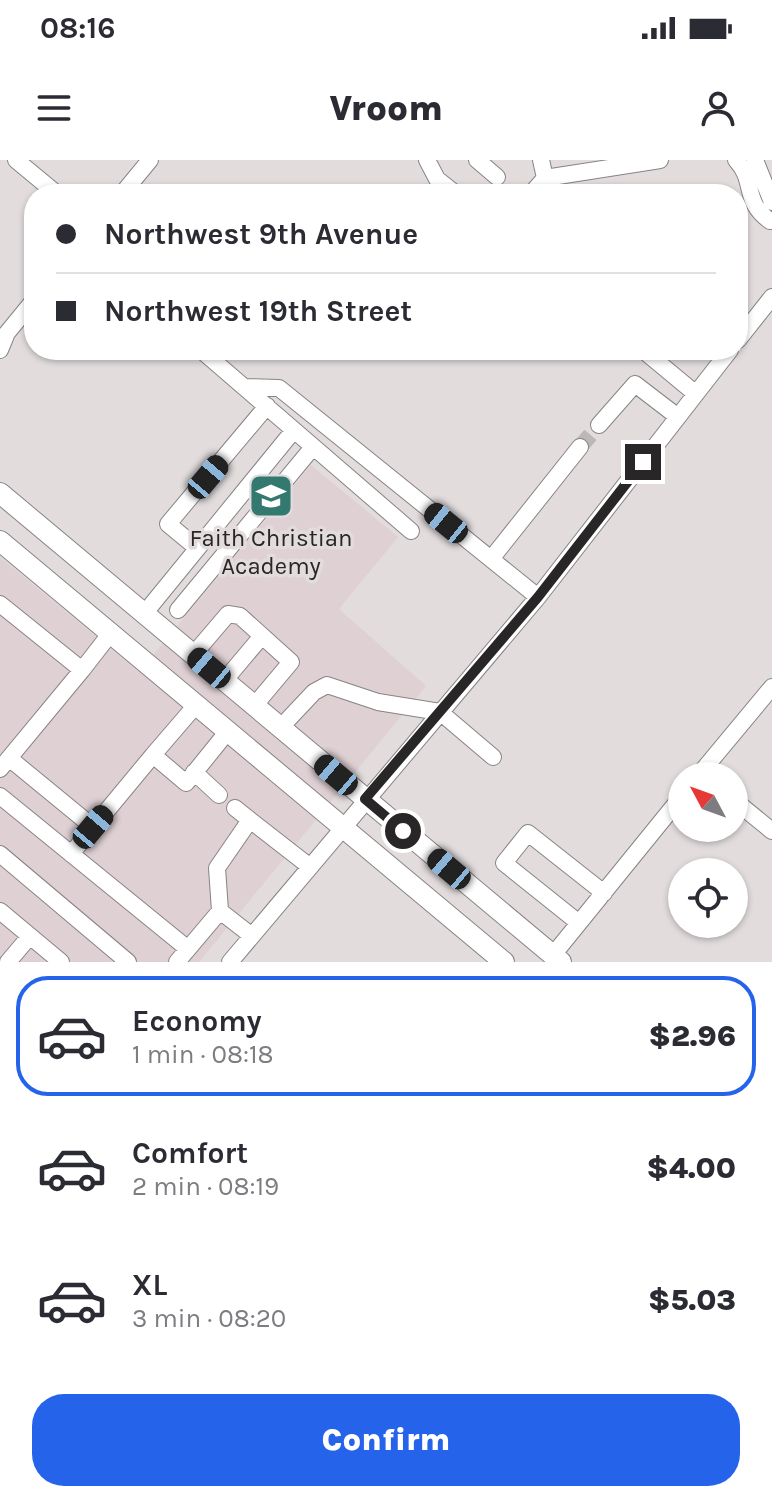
<!DOCTYPE html>
<meta charset="utf-8">
<style>
body{margin:0;font-family:Karla,sans-serif;background:#f7f7f7;color:#2b2b33;height:100vh;display:flex;flex-direction:column;font-size:30px;white-space:nowrap}
*{box-sizing:border-box;margin:0}
p{font-size:26px;color:#7c7c81}
.icon{flex:none;width:44px;height:44px;fill:none;stroke:currentColor;stroke-width:2;stroke-linecap:round;stroke-linejoin:round}
.map{position:relative;height:802px;overflow:hidden}
.side{display:flex;flex-direction:column;background:#fff;flex:1}
.side>*{flex:none}
.top-card{position:absolute;left:24px;top:24px;width:724px;height:176px;border-radius:32px;box-shadow:0 2px 6px #0004;display:grid;align-content:center;height:176px;padding:0 32px;background:#fff}
.needle{width:52px;rotate:311deg}
.fabs{position:absolute;left:668px;top:602px;display:grid;gap:16px}
.fabs a{display:grid;place-items:center;width:80px;height:80px;border-radius:50%;background:#fff;box-shadow:0 2px 6px #0004;font-size:40px}
.end{position:absolute;width:36px;height:36px;margin:-18px;border:10px solid #282626;background:#fff;box-shadow:0 0 0 4px #fff}
.from{border-radius:50%}
.car{position:absolute;width:24px;height:48px;margin:-24px -12px;border-radius:10px;box-shadow:0 0 6px 2px #0007;background:linear-gradient(#222 24%,#8ab4d8 0 40%,#222 0 76%,#8ab4d8 0 86%,#222 0)}
.top-card b{display:flex;align-items:center;gap:28px;height:76px;font-size:30px}
.top-card b+b{border-top:2px solid #e1e1e2}
.top-card i{width:20px;height:20px;background:#2b2b33}
ul{padding:14px 0 0;list-style:none}
li{display:flex;align-items:center;gap:24px;height:120px;margin:0 16px 12px;padding:0 16px;border:4px solid transparent;border-radius:32px}
li div{flex:1}
li b{display:block;font-size:30px}
li em{font-style:normal;font-weight:800}
li.selected{border-color:#2563eb}
li>.icon{width:72px;height:72px;stroke-width:1.5}
.button{display:flex;gap:16px;margin-top:auto;padding:16px 32px}
.button a{flex:1;height:92px;border-radius:32px;background:#2563eb;color:#fff;font-size:32px;font-weight:800;line-height:92px;text-align:center}
.status{display:flex;justify-content:space-between;align-items:center;height:56px;padding:0 40px;background:#fff;direction:ltr}
.status svg{height:22px;fill:currentColor}
header{display:flex;justify-content:space-between;align-items:center;height:104px;padding:0 32px;background:#fff;font-size:36px;font-weight:800}
.map>svg:first-child{display:block}
</style>
<div class="status"><b>08:16</b><svg viewBox="0 0 49 12"><path d="M0 12V9h3v3zM5 12V6h3v6zM10 12V3h3v9zM15 12V0h3v12zM26 1h20v11H26zM47 4h2v5h-2z"/></svg></div>
<header><svg class="icon" aria-label="menu" viewBox="0 0 24 24"><path d="M4 6h16M4 12h16M4 18h16"/></svg>Vroom<svg class="icon" aria-label="person" viewBox="0 0 24 24"><circle cx="12" cy="8" r="4"/><path d="M4 21q1-7 8-7t8 7"/></svg></header>
<div class="map">
<svg width="772" height="802" viewBox="0 0 772 802">
<rect width="100%" height="100%" fill="#e2dcdd"/>
<path fill="#dfd0d4" d="M311,305L398,377L339,449L426,526L199,802H0V397L139,512Z"/>
<g fill="none" stroke-linecap="round" stroke-linejoin="round">
<path stroke="#bdb8b8" stroke-width="16" stroke-dasharray="16 8" stroke-linecap="butt" d="M580,287L599,265"/>
<g stroke="#888384" stroke-width="18">
<path id="minor" d="M16,0L57,34
M427,0L437,19L456,34
M477,0L497,17
M541,0L545,18L660,0
M736,0C756,21 742,41 770,61
M755,0L772,42
M122,34L150,0
M531,34L545,18
M738,180L772,137
M0,190L7,173L34,140
M201,190L411,371
M643,190L696,234
M244,227L279,228L538,437
M599,265L635,224L678,257
M197,388L168,364L267,246
M491,399L580,287
M0,444L82,510L110,474
M178,450L313,287
M144,454L294,270
M193,495L228,454L240,456L291,502L254,546
M224,521L262,476
M196,545L153,595L186,623L228,571
M280,568L314,532L327,525L378,542L440,552L493,597
M9,598L93,667
M0,609L82,510
M194,612L219,635
M698,616L772,527
M0,636L188,789
M734,640L772,671
M235,648L250,660
M0,694L128,802
M71,694L153,595
M0,751L61,802
M220,751L217,708L250,660L309,706
M579,763L504,703L528,673L604,733
M553,795L682,636
M8,802L30,776
M177,802L220,751L252,776
M230,802L538,437L730,190"/>
</g>
<g stroke="#888384" stroke-width="22">
<path id="major" d="M0,333L561,802
M0,381L504,802"/>
</g>
<use href="#minor" stroke="#fff" stroke-width="16"/>
<use href="#major" stroke="#fff" stroke-width="20"/>
</g>
<g fill="none" stroke-linecap="round" stroke-linejoin="round">
<path stroke="#282626" stroke-width="10" d="M403,671L365,639L538,437L643,302"/>
</g>
<defs>
<g id="school-square" transform="scale(2.3)"><rect x="-9" y="-9" width="18" height="18" rx="4" fill="#33796f" stroke="#e2dcdd"/><path d="M0-5L7-2L0 1L-7-2ZM-4 1L0 2.5L4 1V4Q0 6-4 4Z" fill="#fff"/></g>
</defs>
<g fill-rule="evenodd">
<use href="#school-square" x="271" y="336"/>
</g>
<g text-anchor="middle" stroke-width="7" stroke-linejoin="round" paint-order="stroke">
<g font-size="24" fill="#282626" stroke="#e2dcdd">
<text x="271" y="386">Faith Christian<tspan x="271" dy="28">Academy</tspan></text>
</g>
</g>
</svg>
<div class="fabs">
<a><svg class="needle" viewBox="-14 -14 28 28"><path d="M0-13l5 13h-10z" fill="#e53935"/><path d="M0 13l5-13h-10z" fill="#7c7c81"/></svg></a>
<a><svg class="icon" aria-label="locate" viewBox="0 0 24 24"><circle cx="12" cy="12" r="6"/><path d="M12 2v4M12 18v4M2 12h4M18 12h4"/></svg></a>
</div>
<i class="end from" style="left:403px;top:671px"></i>
<i class="end" style="left:643px;top:302px"></i>
<i class="car" style="left:208px;top:317px;rotate:40deg"></i>
<i class="car" style="left:446px;top:363px;rotate:309deg"></i>
<i class="car" style="left:209px;top:508px;rotate:310deg"></i>
<i class="car" style="left:336px;top:615px;rotate:310deg"></i>
<i class="car" style="left:93px;top:667px;rotate:40deg"></i>
<i class="car" style="left:449px;top:709px;rotate:310deg"></i>
<div class="top-card">
<b><i class="from"></i>Northwest 9th Avenue</b>
<b><i></i>Northwest 19th Street</b>
</div>
</div>
<section class="side">
<ul>
<li class="selected"><svg class="icon" aria-label="car" viewBox="0 0 24 24"><path d="M5 17H2v-5l4-1 3-4h7l3 4 3 1v5h-3M9 17h6M6 11h13"/><circle cx="7" cy="17" r="2"/><circle cx="17" cy="17" r="2"/></svg><div><b>Economy</b><p>1 min · 08:18</p></div><em>$2.96</em></li>
<li><svg class="icon" aria-label="car" viewBox="0 0 24 24"><path d="M5 17H2v-5l4-1 3-4h7l3 4 3 1v5h-3M9 17h6M6 11h13"/><circle cx="7" cy="17" r="2"/><circle cx="17" cy="17" r="2"/></svg><div><b>Comfort</b><p>2 min · 08:19</p></div><em>$4.00</em></li>
<li><svg class="icon" aria-label="car" viewBox="0 0 24 24"><path d="M5 17H2v-5l4-1 3-4h7l3 4 3 1v5h-3M9 17h6M6 11h13"/><circle cx="7" cy="17" r="2"/><circle cx="17" cy="17" r="2"/></svg><div><b>XL</b><p>3 min · 08:20</p></div><em>$5.03</em></li>
</ul>
<div class="button"><a>Confirm</a></div>
</section>
